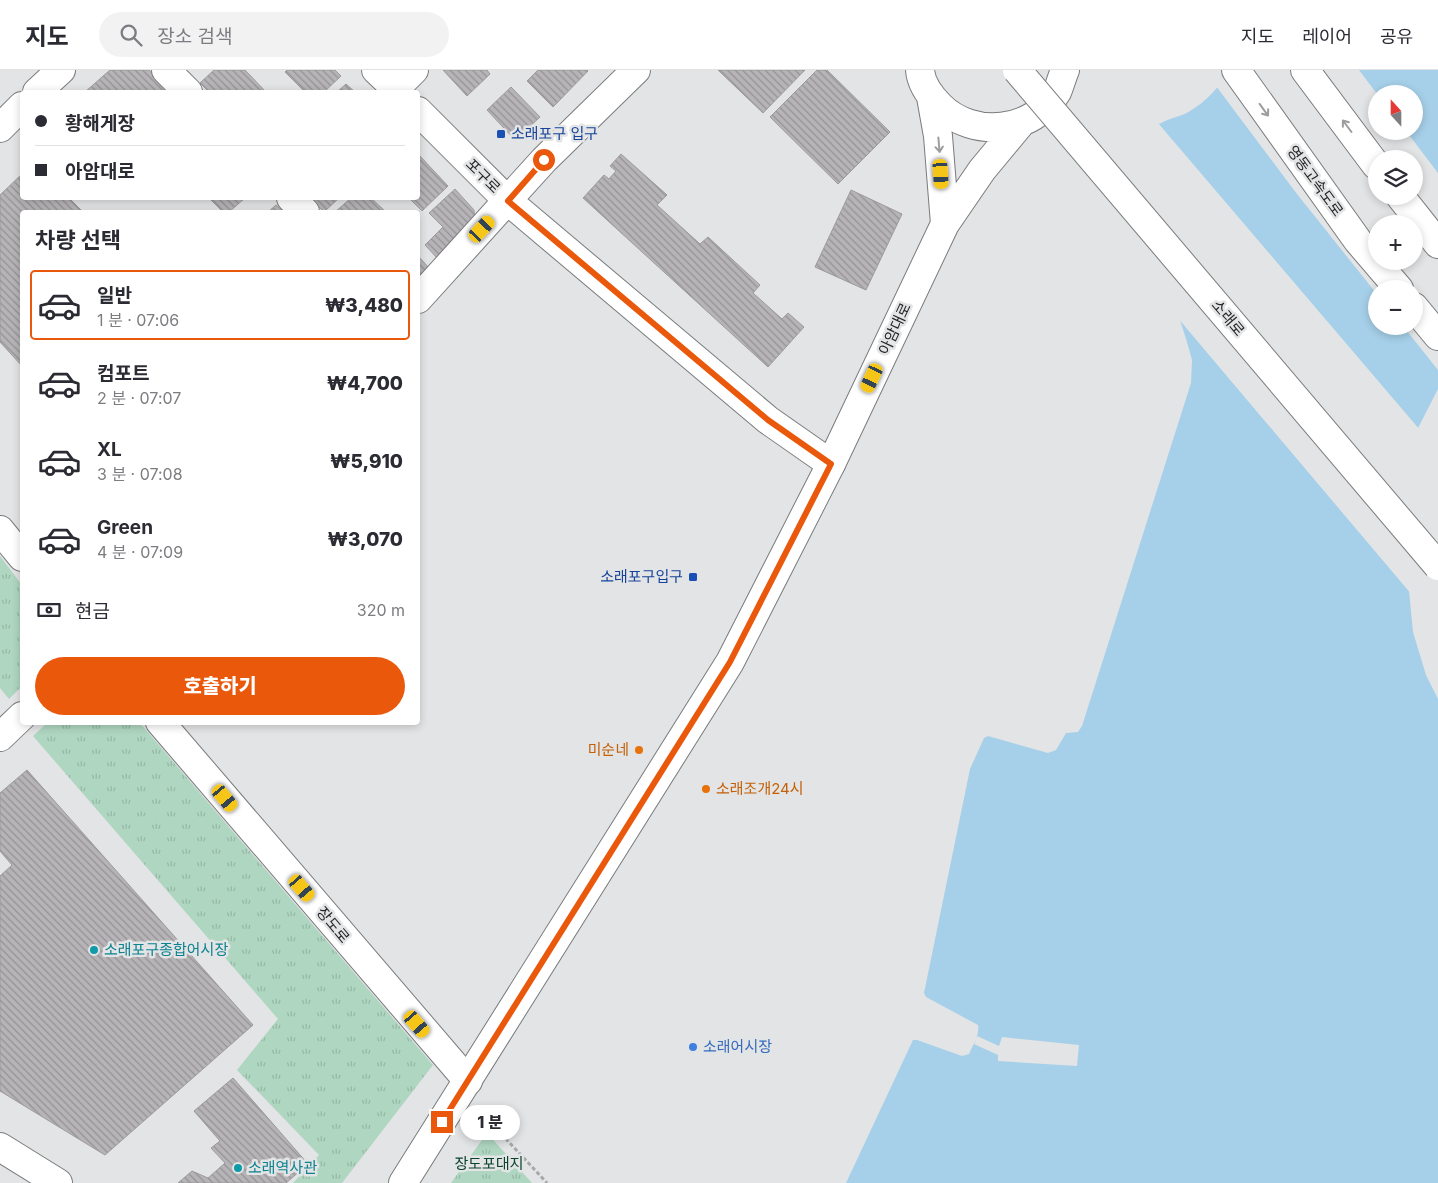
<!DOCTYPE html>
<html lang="ko">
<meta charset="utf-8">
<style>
body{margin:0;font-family:Inter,"Noto Sans KR",sans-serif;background:#f2f2f3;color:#2b2b33;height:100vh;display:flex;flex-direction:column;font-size:19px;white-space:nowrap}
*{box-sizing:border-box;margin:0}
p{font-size:16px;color:#7c7c81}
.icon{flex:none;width:28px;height:28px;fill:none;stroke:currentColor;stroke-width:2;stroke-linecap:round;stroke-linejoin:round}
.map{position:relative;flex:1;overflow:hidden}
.sheet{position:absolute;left:20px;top:140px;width:400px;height:515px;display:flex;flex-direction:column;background:#fff;border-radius:5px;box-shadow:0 2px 8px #0003}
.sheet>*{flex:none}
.banner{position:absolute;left:20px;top:20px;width:400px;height:110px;border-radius:5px;box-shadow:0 2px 8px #0003;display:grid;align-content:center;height:110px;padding:0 15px;background:#fff}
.needle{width:32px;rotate:339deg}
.buttons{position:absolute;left:1368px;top:15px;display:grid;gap:10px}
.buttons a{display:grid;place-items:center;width:55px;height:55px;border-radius:50%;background:#fff;box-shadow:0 2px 8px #0003;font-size:25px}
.end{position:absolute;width:22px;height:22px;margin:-11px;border:6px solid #ea580c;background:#fff;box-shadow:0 0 0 2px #fff}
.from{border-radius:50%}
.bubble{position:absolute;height:35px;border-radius:18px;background:#fff;box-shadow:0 2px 8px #0003;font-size:16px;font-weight:800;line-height:35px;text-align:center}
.car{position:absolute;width:15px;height:30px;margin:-15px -8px;border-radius:6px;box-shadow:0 0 4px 1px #0007;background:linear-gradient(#f5c518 24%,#345 0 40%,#f5c518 0 76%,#345 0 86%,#f5c518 0)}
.banner b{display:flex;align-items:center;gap:18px;height:48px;font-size:19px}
.banner b+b{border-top:1px solid #e1e1e2}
.banner i{width:12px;height:12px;background:#2b2b33}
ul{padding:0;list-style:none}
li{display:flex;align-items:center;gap:15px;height:70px;margin:0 10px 8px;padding:0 5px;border:2px solid transparent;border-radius:5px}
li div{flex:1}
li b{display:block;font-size:19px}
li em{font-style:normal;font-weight:800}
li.selected{border-color:#ea580c}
li>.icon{width:45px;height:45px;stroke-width:1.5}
h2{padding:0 15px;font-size:22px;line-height:60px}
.pay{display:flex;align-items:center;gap:12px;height:55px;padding:0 15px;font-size:19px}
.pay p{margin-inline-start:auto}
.primary-button{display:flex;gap:10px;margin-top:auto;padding:10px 15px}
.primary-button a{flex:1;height:58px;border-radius:30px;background:#ea580c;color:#fff;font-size:20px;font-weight:800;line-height:58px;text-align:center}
header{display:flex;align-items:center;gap:30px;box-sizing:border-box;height:70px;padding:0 25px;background:#fff;border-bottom:1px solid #e1e1e2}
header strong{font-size:24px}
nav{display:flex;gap:28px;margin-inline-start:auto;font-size:18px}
.search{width:350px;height:45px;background:#f2f2f3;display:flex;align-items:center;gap:12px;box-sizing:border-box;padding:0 18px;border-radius:28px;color:#7c7c81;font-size:19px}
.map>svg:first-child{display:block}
</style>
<header>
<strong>지도</strong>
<div class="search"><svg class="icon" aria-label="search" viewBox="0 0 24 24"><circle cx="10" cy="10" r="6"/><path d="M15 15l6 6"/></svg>장소 검색</div>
<nav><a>지도</a><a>레이어</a><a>공유</a></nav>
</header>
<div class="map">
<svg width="1438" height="1113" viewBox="0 0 1438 1113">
<defs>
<pattern id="grass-tufts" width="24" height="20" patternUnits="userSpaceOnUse" patternTransform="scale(1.25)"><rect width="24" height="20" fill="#afd6c1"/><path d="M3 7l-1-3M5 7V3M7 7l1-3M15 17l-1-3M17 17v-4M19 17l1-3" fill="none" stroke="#96b8a6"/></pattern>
<pattern id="building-back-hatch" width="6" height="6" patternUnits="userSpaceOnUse" patternTransform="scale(1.25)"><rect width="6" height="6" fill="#b6b4b6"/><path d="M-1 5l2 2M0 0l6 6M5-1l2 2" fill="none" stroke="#949294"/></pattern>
</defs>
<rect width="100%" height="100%" fill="#e3e4e5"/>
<path fill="url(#grass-tufts)" d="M0,486L22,515V616L9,629L0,618Z
M47,653H140L433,995L342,1113H293L319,1085L237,1000L278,949L33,666Z
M487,1063L532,1113H451Z"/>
<path fill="#a6d0e9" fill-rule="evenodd" d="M1230,0H1438V319L1417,360L1408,400V511L1413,562L1426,605L1438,629V1113H846L913,970H917L962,986L969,984C973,975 980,964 978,955L926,927L924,923L970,699L984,668L988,666L1048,683L1056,680L1066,663L1078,662L1082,656L1191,313L1192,290L1187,272L1133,102C1139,89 1144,71 1152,60C1161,49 1179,48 1190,41C1207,31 1220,16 1230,0ZM1376,24H1414V61H1376ZM1376,89H1414V126H1376ZM1376,154H1414V191H1376ZM1376,219H1414V256H1376Z"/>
<path fill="#e3e4e5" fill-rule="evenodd" d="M1227,0H1359L1377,24L1376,61H1406L1438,103V300L1403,256H1414V219H1376V223L1297,124L1216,16ZM1376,89H1414V126H1376ZM1376,154H1414V191H1376Z
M1158,53L1420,360L1411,400L1412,525L1177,247L1130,102L1129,85L1137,71Z
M977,966L999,976L1002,967L1079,975L1077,996L998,991V985L974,974Z"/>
<path fill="url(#building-back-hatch)" stroke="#9c9a9c" d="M110,0H149L168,21L85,22Z
M214,0H245L266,22H209L200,13Z
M287,0H335L341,6L324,22H305L285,2Z
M443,0H487L490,4L467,26Z
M538,0H587L588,1L553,37L527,11Z
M718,0H805L763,43Z
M817,0H827L890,62L838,114L770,47Z
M346,14L355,22H337Z
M511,17L540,47L515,70L487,40Z
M621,84L667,125L657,135L700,174L708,167L760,215L753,223L782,249L788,243L804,257L768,297L583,128L604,105L609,109L616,101L610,96Z
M419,85L448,116L422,141L409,128H418Z
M22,104V128H69L83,142H22V296L0,272V125Z
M455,119L474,140L475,154L438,189L425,175L443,157L429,143Z
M851,120L902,144L866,220L815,197Z
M209,128H245L229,142H223Z
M310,128H339L324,142Z
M351,128H371L386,142H335Z
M276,135L284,142H268Z
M418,186L430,199L418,212Z
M27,700L253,955L105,1085L0,1021V806L12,795L0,781V723Z
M233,1008L308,1094L286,1113H178L192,1101L208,1108L225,1093L211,1078L220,1071L194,1041Z"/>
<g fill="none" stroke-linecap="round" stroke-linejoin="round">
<g stroke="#7a7b7c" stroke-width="30">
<path id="minor" d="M166,0L188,22
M376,0L399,22
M395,19L414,0
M37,22L61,0
M418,41L508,131L768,350L831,394
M0,58L22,36
M291,128L305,142
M418,229L544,90L636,0
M0,460L22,487
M160,652L468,1011
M0,667L22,646
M0,1077L58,1113"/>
</g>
<g stroke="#7a7b7c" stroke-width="30">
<path id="major" d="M920,0C921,14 931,27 940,36C973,69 1033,63 1057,22C1060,15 1062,7 1065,0
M931,27L938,66L945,154L982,100L1021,53
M403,1113L730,592L831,394L945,154"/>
</g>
<g stroke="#7a7b7c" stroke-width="30">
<path id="highway" d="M1236,0L1358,171L1399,219
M1305,0L1376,95
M1400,126L1438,174
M1414,237L1438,266"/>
</g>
<path stroke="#a7a8a9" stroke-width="3" stroke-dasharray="4 2.5" stroke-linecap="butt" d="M479,1040L547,1113"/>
<use href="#minor" stroke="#fff" stroke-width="28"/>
<use href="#major" stroke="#fff" stroke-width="28"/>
<use href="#highway" stroke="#fff" stroke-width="28"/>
<g stroke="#7a7b7c" stroke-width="30" stroke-linecap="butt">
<path id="major-bridge" d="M1017,0L1438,496"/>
</g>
<use href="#major-bridge" stroke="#fff" stroke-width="28"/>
</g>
<defs><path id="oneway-shaft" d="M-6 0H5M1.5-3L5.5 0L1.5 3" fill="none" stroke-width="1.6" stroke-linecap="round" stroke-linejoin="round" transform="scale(1.25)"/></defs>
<g stroke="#9d9d9e">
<use href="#oneway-shaft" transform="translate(1264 40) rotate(54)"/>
<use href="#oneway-shaft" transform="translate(1347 56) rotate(-127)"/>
<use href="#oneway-shaft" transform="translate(939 75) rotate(85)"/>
</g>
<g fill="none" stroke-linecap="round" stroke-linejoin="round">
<path stroke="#ea580c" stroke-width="6" d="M442,1052L730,592L831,394L768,350L508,131L544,90"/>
</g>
<g fill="#1a4fb4" stroke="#e3e4e5" stroke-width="2">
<rect x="496" y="59" width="10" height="10" rx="2.5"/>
<rect x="688" y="502" width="10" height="10" rx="2.5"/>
</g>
<g fill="#e8710a" stroke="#e3e4e5" stroke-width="2">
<circle cx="639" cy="680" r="5"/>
<circle cx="706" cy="719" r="5"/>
</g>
<g fill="#0f9aa8" stroke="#e3e4e5" stroke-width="2">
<circle cx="94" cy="880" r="5"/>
<circle cx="238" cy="1098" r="5"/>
</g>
<circle fill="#3f7fe0" stroke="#e3e4e5" stroke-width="2" cx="693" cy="977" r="5"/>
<g text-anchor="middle" stroke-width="5" stroke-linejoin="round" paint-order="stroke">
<g font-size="15" fill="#164399" stroke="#e3e4e5" text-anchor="start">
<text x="511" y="69">소래포구 입구</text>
<text x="683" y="512" text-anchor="end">소래포구입구</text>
</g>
<g font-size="15" fill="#262627" stroke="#e3e4e5">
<text transform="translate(483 106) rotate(45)" y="5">포구로</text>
<text transform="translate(1315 111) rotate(54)" y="5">영동고속도로</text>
<text transform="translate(1228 248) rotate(50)" y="5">소래로</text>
<text transform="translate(895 259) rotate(-65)" y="5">아암대로</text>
<text transform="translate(333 855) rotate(50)" y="5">장도로</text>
</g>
<g font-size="15" fill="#c56008" stroke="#e3e4e5" text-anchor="end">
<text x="629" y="685">미순네</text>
<text x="716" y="724" text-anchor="start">소래조개24시</text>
</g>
<g font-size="15" fill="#0d838f" stroke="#e3e4e5" text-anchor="start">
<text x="104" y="885">소래포구종합어시장</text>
<text x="248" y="1103">소래역사관</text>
</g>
<g font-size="15" fill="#366cbe" stroke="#e3e4e5" text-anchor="start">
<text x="703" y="982">소래어시장</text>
</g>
<g font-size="15" fill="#0b442d" stroke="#e3e4e5">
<text x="489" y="1099">장도포대지</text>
</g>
</g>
</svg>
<div class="buttons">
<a><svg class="needle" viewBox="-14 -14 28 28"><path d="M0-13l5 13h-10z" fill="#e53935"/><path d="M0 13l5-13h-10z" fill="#7c7c81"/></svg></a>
<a><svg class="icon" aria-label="layers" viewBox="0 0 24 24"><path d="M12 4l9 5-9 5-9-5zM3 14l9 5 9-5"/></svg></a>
<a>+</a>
<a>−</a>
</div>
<i class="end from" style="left:544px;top:90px"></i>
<i class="end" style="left:442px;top:1052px"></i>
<div class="bubble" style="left:460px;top:1035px;width:60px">1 분</div>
<i class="car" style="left:941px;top:104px;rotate:176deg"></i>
<i class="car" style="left:482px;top:159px;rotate:43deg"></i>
<i class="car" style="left:872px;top:308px;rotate:205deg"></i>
<i class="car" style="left:225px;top:728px;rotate:140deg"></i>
<i class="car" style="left:302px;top:818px;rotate:139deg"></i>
<i class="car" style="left:417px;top:954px;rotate:139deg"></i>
<div class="banner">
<b><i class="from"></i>황해게장</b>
<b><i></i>아암대로</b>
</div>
<section class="sheet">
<h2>차량 선택</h2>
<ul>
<li class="selected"><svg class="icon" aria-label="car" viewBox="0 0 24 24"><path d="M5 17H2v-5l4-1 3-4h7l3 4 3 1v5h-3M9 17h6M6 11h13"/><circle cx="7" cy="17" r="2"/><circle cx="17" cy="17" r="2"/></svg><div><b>일반</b><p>1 분 · 07:06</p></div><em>₩3,480</em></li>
<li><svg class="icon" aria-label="car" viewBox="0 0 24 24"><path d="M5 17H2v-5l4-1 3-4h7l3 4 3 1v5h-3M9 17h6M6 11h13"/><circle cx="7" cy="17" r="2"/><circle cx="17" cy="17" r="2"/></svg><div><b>컴포트</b><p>2 분 · 07:07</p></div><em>₩4,700</em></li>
<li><svg class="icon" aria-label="car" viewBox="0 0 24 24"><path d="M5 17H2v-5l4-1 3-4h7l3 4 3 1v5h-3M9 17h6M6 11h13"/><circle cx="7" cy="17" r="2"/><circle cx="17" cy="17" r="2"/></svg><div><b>XL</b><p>3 분 · 07:08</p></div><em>₩5,910</em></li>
<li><svg class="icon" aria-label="car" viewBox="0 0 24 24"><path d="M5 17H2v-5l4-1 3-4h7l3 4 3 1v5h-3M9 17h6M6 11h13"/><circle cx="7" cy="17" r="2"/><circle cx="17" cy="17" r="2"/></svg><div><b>Green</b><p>4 분 · 07:09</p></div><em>₩3,070</em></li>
</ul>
<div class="pay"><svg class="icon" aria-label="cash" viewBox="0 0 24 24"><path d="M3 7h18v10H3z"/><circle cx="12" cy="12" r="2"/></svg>현금<p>320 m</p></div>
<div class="primary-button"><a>호출하기</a></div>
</section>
</div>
